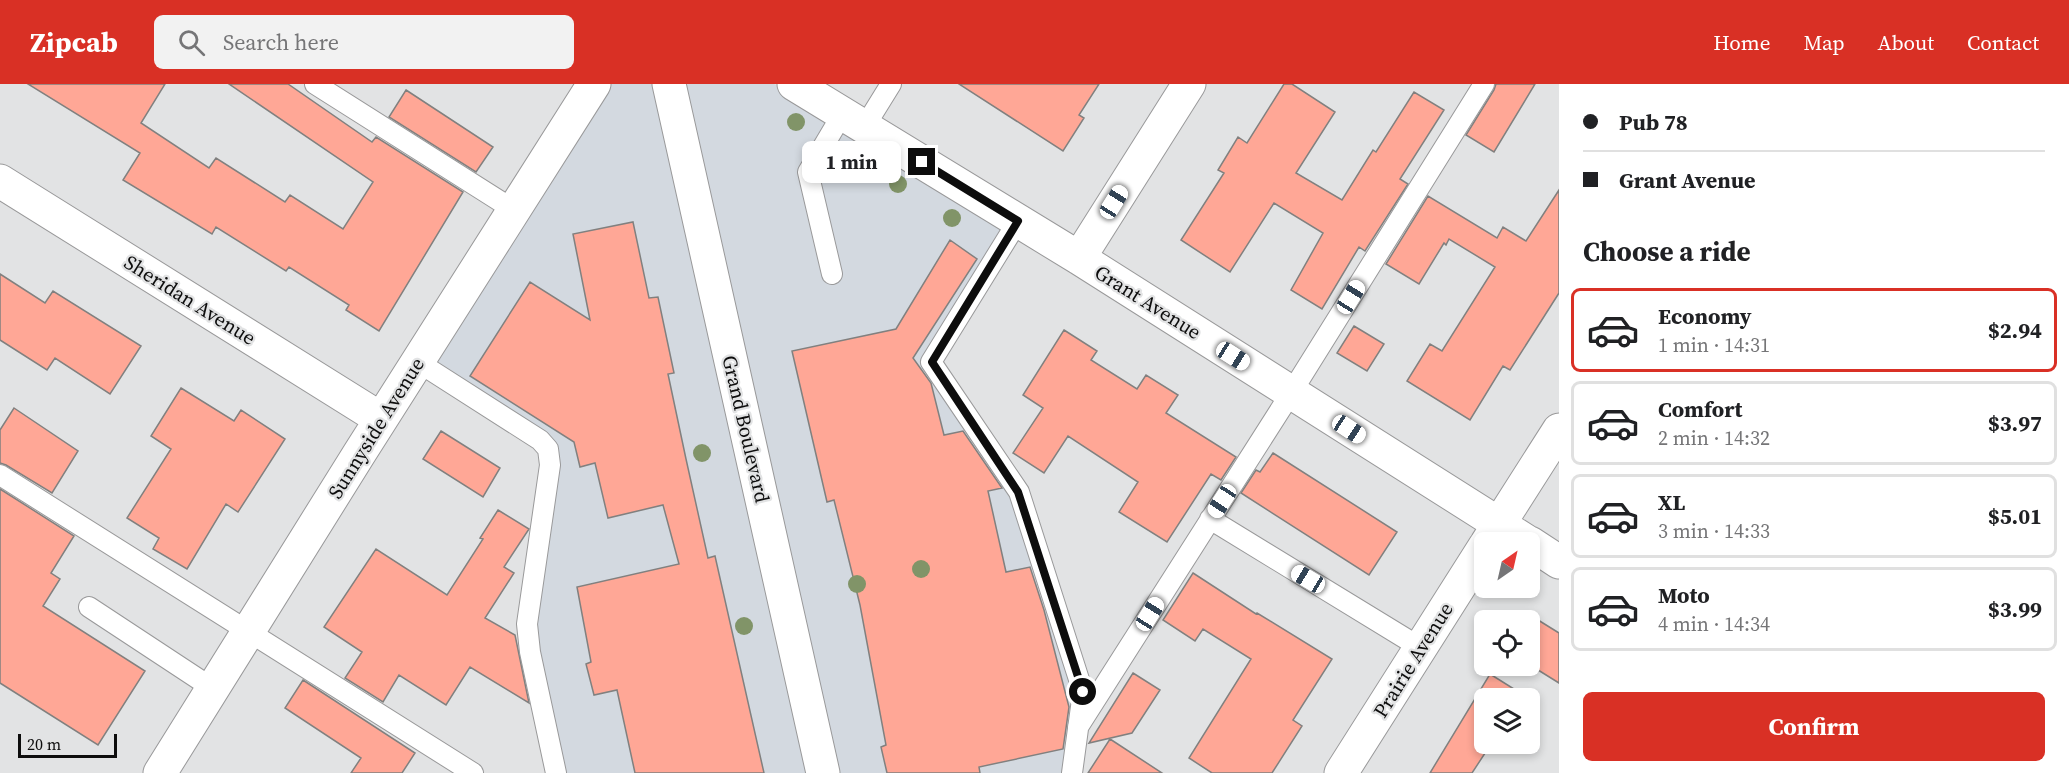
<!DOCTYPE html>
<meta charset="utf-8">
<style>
body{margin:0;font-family:"Source Serif 4",serif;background:#f2f2f2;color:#202124;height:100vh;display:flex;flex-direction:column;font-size:22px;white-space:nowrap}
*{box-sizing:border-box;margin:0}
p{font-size:20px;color:#757577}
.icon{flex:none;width:33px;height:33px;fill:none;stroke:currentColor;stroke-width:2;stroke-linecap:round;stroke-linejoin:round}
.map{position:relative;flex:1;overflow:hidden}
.details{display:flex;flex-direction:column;background:#fff;width:510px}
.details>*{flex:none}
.guide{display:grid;align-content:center;height:132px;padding:0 24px;background:#fff}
.needle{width:39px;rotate:34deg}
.tools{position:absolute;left:1474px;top:448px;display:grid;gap:12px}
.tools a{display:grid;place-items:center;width:66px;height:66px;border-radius:9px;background:#fff;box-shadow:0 3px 9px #0003;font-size:30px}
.scale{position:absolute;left:18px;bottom:15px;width:99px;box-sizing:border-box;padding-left:6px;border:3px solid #0d0d0d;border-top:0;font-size:16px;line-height:21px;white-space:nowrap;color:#0d0d0d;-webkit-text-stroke:4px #e2e3e4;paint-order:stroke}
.end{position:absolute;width:27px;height:27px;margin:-14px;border:8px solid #0d0d0d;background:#fff;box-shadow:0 0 0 3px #fff}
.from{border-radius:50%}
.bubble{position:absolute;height:42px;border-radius:9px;background:#fff;box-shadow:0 3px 9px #0003;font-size:20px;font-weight:700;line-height:42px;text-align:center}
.car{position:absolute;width:18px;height:36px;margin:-18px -9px;border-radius:8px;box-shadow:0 0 4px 2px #0007;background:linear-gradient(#fff 24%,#345 0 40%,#fff 0 76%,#345 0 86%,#fff 0)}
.guide b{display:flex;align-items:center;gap:21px;height:57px;font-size:22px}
.guide b+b{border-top:2px solid #e0e0e0}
.guide i{width:15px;height:15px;background:#202124}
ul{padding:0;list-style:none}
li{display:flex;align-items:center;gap:18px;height:84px;margin:0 12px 9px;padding:0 12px;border:3px solid #e0e0e0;border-radius:9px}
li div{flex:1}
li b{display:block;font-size:22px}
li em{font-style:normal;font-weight:700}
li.current{border-color:#d93025}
li>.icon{width:54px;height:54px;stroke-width:1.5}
h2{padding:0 24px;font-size:27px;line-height:72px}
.action{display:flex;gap:12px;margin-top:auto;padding:12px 24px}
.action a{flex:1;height:69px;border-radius:9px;background:#d93025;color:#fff;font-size:24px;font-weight:700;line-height:69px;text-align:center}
header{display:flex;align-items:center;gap:36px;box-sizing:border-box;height:84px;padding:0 30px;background:#d93025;color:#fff}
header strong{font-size:28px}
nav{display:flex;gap:33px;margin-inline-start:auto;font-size:21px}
.search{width:420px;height:54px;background:#f2f2f2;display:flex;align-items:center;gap:15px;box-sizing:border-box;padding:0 21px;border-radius:9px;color:#757577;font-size:22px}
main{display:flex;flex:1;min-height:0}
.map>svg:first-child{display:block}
</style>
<header>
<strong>Zipcab</strong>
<div class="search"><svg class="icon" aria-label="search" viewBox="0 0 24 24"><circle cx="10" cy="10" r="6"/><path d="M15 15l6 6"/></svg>Search here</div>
<nav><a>Home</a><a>Map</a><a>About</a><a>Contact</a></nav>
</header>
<main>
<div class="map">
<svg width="1559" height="689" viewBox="0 0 1559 689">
<rect width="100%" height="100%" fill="#e2e3e4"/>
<path fill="#d3d9e0" d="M602,0H774L1016,152L940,276L1024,406L1090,608L1078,689H563L532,542L557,360L426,275Z"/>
<path fill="#ffa796" stroke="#81807f" stroke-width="1.5" d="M28,0H165L141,39L209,84L216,74L285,118L290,111L343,145L373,98L229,0H288L372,58L376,53L463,108L379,247L346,226L349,221L289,183L286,187L216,143L212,150L123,96L140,69Z
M959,0H1099L1079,31L1084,34L1063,67Z
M1284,0H1292L1335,28L1296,89L1342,116L1373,66L1376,68L1414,8L1444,26L1400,95L1408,100L1365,167L1359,163L1322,225L1291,206L1323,149L1274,119L1230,188L1181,156L1224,89L1218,86L1238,53L1247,59Z
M1496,0H1535L1494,68L1466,51L1494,6Z
M406,6L493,63L476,88L389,33Z
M1559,106V209L1510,286L1503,282L1470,336L1407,297L1430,260L1442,267L1495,183L1449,155L1446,161L1444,159L1419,200L1386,180L1428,112L1497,154L1503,143L1526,157Z
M633,138L649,214L658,213L674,289L668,290L686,375L708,474L715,472L764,689H635L617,606L594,611L586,580L591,578L577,503L679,480L663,421L608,434L595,379L580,383L574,358L470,292L530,198L590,236L573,150Z
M950,156L977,175L913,274L931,299L944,351L963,347L1002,404L988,407L1006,488L1030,483L1044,526L1069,623L1063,665L979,683L980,689H887L881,663L886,661L860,521L834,416L827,418L792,267L896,245Z
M0,190L45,219L53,207L141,262L110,310L55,274L47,286L0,256Z
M1354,242L1384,260L1367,287L1337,269Z
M1064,246L1097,267L1091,276L1137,305L1146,291L1178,311L1166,329L1236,373L1221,396L1211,390L1167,458L1119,428L1138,398L1068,352L1044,389L1013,369L1043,324L1023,311Z
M181,304L234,337L241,326L285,355L238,428L226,420L187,485L153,465L159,454L127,434L171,365L151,352Z
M14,324L78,367L52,409L6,381L0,379V346Z
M441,347L500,384L483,413L423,375Z
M1273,369L1397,448L1369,491L1241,409L1256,386L1260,388Z
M0,405L74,452L51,489L60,495L43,522L145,587L98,661L0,599Z
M498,426L529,445L504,483L514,489L485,534L515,551L529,619L470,583L446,621L399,591L383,618L345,594L362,568L324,543L376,465L447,511L483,455L480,454Z
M1193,489L1256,530L1257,529L1332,575L1293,636L1302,642L1272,689H1212L1189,674L1251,575L1203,545L1195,557L1163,536Z
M1530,531L1559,549V599L1530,581Z
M1133,589L1160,606L1132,649L1089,659Z
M1490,590L1522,610L1519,615H1485V660H1491L1472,689H1430Z
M303,596L415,669L402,689H351L361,674L285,624Z
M1110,655L1162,689H1088Z"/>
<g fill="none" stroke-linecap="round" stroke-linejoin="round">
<g stroke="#99999a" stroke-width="22">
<path id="service" d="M315,0L514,126
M865,42L891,0
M1018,137L931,278L1019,408L1083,608L1072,689
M832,190L808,88L843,29
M418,278L540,356L548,365L550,381L527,540L530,568L556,689
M0,391L473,689
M1210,435L1421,564
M89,523L212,604
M1078,643L1291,309L1484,0"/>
</g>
<g stroke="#99999a" stroke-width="35">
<path id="minor" d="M794,0L1079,174L1529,459
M0,97L381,335
M1079,174L1189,0
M1530,459L1559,478
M160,689L359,370L594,0"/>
</g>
<g stroke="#99999a" stroke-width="35">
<path id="tertiary" d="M669,0L823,689
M1487,459L1559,346
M1341,689L1485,462"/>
</g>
<use href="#service" stroke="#fff" stroke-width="20"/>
<use href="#minor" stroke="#fff" stroke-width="33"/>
<use href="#tertiary" stroke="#fff" stroke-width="33"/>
</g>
<g fill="#819468">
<circle cx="796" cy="38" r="9"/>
<circle cx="898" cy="100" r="9"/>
<circle cx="952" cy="134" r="9"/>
<circle cx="702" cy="369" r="9"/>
<circle cx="921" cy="485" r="9"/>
<circle cx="857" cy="500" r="9"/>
<circle cx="744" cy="542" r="9"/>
</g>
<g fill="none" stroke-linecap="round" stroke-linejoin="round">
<path stroke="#0d0d0d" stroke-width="8" d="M922,78L1018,137L932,278L1018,408L1083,608"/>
</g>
<g text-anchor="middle" stroke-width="4.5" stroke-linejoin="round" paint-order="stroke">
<g font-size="20" fill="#0d0d0d" stroke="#e2e3e4">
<text transform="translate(190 216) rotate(32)" y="7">Sheridan Avenue</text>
<text transform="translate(1148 218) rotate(32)" y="7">Grant Avenue</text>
<text transform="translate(376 344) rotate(-58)" y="7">Sunnyside Avenue</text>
<text transform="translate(746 345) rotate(77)" y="7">Grand Boulevard</text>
<text transform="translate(1413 576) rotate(-58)" y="7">Prairie Avenue</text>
</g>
</g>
</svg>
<div class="tools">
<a><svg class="needle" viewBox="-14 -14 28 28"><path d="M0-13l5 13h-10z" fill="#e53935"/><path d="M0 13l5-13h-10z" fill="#757577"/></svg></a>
<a><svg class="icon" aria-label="locate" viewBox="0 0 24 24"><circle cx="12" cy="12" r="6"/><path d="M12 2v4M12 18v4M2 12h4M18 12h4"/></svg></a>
<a><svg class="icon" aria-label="layers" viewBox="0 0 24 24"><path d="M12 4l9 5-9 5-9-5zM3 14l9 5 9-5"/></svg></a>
</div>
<div class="scale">20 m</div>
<i class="end from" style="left:1083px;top:608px"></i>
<i class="end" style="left:922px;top:78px"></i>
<div class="bubble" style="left:802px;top:57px;width:99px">1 min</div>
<i class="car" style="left:1114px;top:118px;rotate:32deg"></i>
<i class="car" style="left:1351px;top:213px;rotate:32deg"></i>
<i class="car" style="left:1233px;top:272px;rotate:122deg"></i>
<i class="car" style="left:1349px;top:345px;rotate:123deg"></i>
<i class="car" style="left:1222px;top:417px;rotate:213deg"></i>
<i class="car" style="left:1308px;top:495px;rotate:301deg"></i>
<i class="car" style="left:1150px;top:530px;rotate:32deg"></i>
</div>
<section class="details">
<div class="guide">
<b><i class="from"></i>Pub 78</b>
<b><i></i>Grant Avenue</b>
</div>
<h2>Choose a ride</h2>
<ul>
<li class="current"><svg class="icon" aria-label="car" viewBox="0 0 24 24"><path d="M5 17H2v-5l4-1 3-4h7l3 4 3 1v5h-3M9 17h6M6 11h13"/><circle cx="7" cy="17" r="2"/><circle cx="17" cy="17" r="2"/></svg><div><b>Economy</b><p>1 min · 14:31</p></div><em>$2.94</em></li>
<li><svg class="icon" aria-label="car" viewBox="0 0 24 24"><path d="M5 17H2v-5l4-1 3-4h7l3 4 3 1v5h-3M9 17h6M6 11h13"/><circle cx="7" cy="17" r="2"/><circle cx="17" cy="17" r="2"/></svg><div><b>Comfort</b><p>2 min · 14:32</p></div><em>$3.97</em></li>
<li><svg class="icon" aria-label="car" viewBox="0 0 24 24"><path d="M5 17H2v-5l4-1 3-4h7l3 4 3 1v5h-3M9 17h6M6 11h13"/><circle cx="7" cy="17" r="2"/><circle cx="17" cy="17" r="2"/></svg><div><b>XL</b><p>3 min · 14:33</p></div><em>$5.01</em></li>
<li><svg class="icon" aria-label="car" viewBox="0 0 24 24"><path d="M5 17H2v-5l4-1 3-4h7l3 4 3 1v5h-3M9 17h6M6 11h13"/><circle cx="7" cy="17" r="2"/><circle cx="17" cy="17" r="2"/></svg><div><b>Moto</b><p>4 min · 14:34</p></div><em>$3.99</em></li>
</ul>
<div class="action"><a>Confirm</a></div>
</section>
</main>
